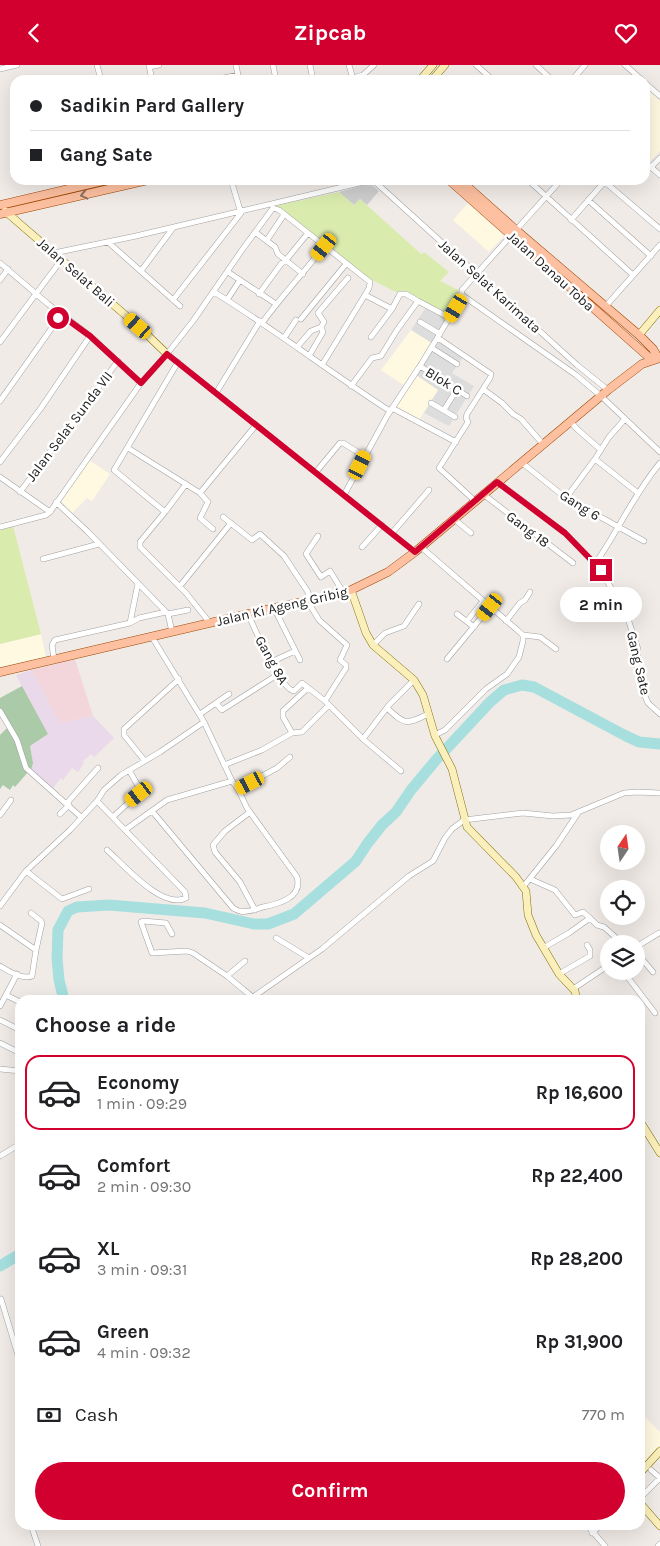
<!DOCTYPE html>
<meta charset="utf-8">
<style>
body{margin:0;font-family:Karla,sans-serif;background:#f2f2f2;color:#202124;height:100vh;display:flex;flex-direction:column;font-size:19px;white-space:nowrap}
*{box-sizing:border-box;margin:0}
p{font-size:16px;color:#757577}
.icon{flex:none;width:28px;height:28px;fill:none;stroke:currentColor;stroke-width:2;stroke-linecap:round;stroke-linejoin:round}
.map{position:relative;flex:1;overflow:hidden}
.sheet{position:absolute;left:15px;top:930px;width:630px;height:535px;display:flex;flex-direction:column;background:#fff;border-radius:15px;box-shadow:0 5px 20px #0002}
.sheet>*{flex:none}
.hud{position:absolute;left:10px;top:10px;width:640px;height:110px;border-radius:15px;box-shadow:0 5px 20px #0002;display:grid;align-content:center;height:110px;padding:0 20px;background:#fff}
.needle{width:32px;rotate:13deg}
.buttons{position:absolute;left:600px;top:760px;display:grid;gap:10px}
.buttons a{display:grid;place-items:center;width:45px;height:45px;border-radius:50%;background:#fff;box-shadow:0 5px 20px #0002;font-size:25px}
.end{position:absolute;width:22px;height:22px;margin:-11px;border:6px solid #d1002e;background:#fff;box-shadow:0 0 0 2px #fff}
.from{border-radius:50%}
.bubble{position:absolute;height:35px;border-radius:18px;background:#fff;box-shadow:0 5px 20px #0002;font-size:16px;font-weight:700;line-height:35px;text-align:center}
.car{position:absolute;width:15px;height:30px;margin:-15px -8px;border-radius:6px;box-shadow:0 0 4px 1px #0007;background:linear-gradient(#f5c518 24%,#345 0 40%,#f5c518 0 76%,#345 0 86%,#f5c518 0)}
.hud b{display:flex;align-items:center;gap:18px;height:48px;font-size:19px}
.hud b+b{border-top:1px solid #e0e0e0}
.hud i{width:12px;height:12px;background:#202124}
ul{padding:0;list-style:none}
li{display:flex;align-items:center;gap:15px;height:75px;margin:0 10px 8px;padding:0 10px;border:2px solid transparent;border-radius:15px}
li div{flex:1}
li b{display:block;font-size:19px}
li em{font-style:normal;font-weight:700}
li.current{border-color:#d1002e}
li>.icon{width:45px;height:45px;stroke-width:1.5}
h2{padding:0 20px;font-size:22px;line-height:60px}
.pay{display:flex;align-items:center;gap:12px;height:55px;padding:0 20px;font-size:19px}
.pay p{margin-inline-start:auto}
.cta{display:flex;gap:10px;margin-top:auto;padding:10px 20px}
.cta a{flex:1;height:58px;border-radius:30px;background:#d1002e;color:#fff;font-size:20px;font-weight:700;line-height:58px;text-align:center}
header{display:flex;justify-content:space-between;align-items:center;height:65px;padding:0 20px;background:#d1002e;color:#fff;font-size:22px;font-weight:700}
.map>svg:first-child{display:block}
</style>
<header><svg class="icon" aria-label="back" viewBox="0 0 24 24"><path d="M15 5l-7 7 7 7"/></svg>Zipcab<svg class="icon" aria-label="heart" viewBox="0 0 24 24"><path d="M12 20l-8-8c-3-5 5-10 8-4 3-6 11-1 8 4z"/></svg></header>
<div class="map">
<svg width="660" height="1481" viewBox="0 0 660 1481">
<rect width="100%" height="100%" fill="#f1ebe7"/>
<path fill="#deddde" d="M425,244L447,254L433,279L411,265Z
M438,276L463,292L452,308L474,321L449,361L424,348L438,325L416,310Z"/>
<path fill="#f2d6db" d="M75,594L93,651L60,658L31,605Z"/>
<path fill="#ead9ea" d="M31,605L60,658L93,651L114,673L94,692L91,689L82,697L84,698L78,707L72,703L63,715L61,713L52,724L31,705L33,698L30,681L48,669L16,610Z"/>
<path fill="#fff9e2" d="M650,27L660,36V86L651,96L645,91V32Z
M468,138L504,171L489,187L453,155Z
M411,265L433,279L405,321L381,305Z
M416,310L438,325L419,355L395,343Z
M89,395L110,409L92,436L87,433L72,448L62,437V435Z
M41,569L46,592L0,602V579Z
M644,1351L660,1367V1381L640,1405V1355Z"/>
<path fill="#cecece" d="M368,119L372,120L379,126L367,140L360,134L354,140L339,127Z"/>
<path fill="#d9ebad" d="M339,127L354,140L360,134L421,189L424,187L449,207L440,216L458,225V234L448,251L420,239L360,209L275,141Z
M13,461L41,569L0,579V465Z"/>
<path fill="#aacaa8" d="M22,621L48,669L30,681L33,698L31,705L27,701L0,644V633Z
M8,662L15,674L28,707L15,722L13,720L10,725L3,720L0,724V670Z"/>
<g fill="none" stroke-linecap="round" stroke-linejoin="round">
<path stroke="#a7dfdf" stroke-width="11" d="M64,935L59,915L57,893L58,865L68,846L77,842L109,840L205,848L254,859H268L294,849L356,796L367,779L382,760L396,747L411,725L436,695L490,637L504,625L522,620L534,622L626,671L639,677L660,679
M0,1201L20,1189"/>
<g stroke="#a1a1a1" stroke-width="6">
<path id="street" d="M97,0L101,15
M149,0L152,15
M236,0L239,15
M273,0L276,15
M310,0L313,15
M349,0L353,14
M476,0L493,15
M536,0L552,15
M625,0L642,15
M149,2L159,0
M0,4L17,0
M214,15L238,10
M347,15L363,10L374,0
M572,15L585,0
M645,18L660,31
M645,97L660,110
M651,102L660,93
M373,115L577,300L608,325
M528,115L633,210
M605,117L660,164
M588,135L651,191
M571,155L606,115
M255,167L275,182L278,189L303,209
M267,175L283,151
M108,177L180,241
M54,188L136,171L372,115
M0,198L48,239L90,271L141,318
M141,206L173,163
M228,207L276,239
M0,215L8,204
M214,227C274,264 331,308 390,346
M259,229L281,199L286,195L308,168
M365,230L392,244L400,229H406L418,236
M462,230L576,310L601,331L660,387
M173,235L241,148L231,115
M227,235L240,215
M605,242L660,180
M301,254L346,199
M420,257L440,269
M262,258C282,231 304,207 324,182
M371,272L392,244
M284,273L296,255
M438,273L491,309L490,313L467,349L466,353L468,357L439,403L475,436
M0,277L62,194
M297,282L311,266L321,262
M432,283L457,299
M167,289L415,487
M309,291L323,267L321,262L324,257L318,248L348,213
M178,297L114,405L165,447L140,477V482L186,528L210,558
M420,301L467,331
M351,321L372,293L381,291L397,265L418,236L450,253
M483,324L502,338L513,349L521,354L543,379
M216,328L260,256
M0,336L61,250
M431,338L455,352
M392,343L456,377
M444,345L457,324
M570,356L577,364L601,385
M128,383L200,428L256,360
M595,394L638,428
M0,397L41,343L90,271
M521,397L566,433L644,476
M316,407L340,378H343L364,391
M0,412L50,447
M497,417L565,468L601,505L628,554L638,584L637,605L645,631L648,638L660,649
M20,427L118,296
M200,428L208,437L200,453L213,464
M483,429L573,498
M344,430L387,351L420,301L461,234L462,225L561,115
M566,433L595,394L609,372L625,354
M56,437L87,466L168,549L172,567
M165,447L186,419
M223,452L252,475L260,469L284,491L308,527L310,540L319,555L347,580L340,595L346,600V603L325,636L363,674L401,706
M454,454L471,468
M0,462L46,450L50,447L141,318L167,289L193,256L242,185L273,143L279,145L370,217L369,223L365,230L322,300
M392,468L429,425
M318,471L306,489L321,512L330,506L343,527
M362,482L382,460
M421,482L523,570
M43,494L99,479
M595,499C618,466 634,429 660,398
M180,521L231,458
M274,543L300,595
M168,549L188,545
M248,549C255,564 280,624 294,626L302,618L325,636
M457,549L474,562
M467,556L483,536
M506,556L520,538L525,535L530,527
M130,558L138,518
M523,570L540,572L556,584
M152,572L204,657L232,716
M373,580L385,568L404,561L419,539
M54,594L52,580L55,575L130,558L139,553L166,547
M447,594L490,542
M271,597L295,586
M216,638L222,645L277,610
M387,643C405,660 406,660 428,649
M0,646L17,675L26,703L81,752
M200,649L229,629
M292,668L283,652V646L308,623
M435,670L445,665L486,624L507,609L519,592L523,576V570
M363,674L389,640L414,615
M144,695L124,670V664L179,614
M224,700L262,685L292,668L302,667L329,640
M97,736L185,827L186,833C162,845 124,800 107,785
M67,738L98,703
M152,746L233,843C235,844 238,846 240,846C248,848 256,844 263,842C278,839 303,833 297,812L247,743L238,724
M250,747L225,766L213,780L215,787L240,817L255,845
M60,749L69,740
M0,750L11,735
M113,752L141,726L129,705
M125,765L167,735L232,716L238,724L277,703L290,692
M26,806L62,834L89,824
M530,814L555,825L575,850L583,847L590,853
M523,822L556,781L578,748
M0,841L26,806L70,765L97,736L104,725L121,710L160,687L204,657
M0,860L36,885
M172,869L166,858L143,856L141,857L152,888L187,886L193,888L227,911L256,935
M276,873L309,893
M636,882L659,868
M543,883L569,868L590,853L597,860L604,862L623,879
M636,887L653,907
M0,901C8,906 23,915 32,911L36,885L42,858L41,856L31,848
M623,906L655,948
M559,909L590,891V885L587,880
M227,911L245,896
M573,924L609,900
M6,930L20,937
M253,932L322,884L409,811L433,796L445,773L452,764L464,755L523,748L553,751L571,750L624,728L637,727L660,728
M0,941L17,909
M0,955L20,965
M0,978L20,988
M0,1004L20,1006
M0,1091L20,1079
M0,1235L1,1234L20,1297
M651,1405L660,1413
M640,1433L660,1413
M31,1460L38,1481
M587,1460L605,1481
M592,1468L601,1460
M658,1481L660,1479"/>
</g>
<g stroke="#7c6e03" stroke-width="8">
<path id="secondary" d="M420,15L433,0
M432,15L445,0
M5,146L138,261L167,289
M639,270L660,245
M351,525L366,568L373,580L414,615L423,630L435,671L452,704L467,762L516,812L526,826L528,850L536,870L559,909L575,926L577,935
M640,1056L660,1088
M640,1408L660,1386
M640,1438L660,1461"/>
</g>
<g stroke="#9d4600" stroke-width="9">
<path id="primary" d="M449,115L652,295
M460,115L516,165L639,270L653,284L658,293
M0,140L107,115
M0,149L148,115
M0,607L274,543L322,533L351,525L388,507L415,487L608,325L642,299L660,293"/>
</g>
<use href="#street" stroke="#fff" stroke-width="5"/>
<use href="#secondary" stroke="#fbf0bb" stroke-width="7"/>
<use href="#primary" stroke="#fdc0a0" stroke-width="8"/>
</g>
<defs><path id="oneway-chevron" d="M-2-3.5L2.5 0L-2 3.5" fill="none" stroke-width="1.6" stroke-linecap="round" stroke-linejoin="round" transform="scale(1.25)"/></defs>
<use stroke="#8e7060" href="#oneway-chevron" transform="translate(84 130) rotate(167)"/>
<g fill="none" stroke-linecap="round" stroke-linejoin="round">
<path stroke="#d1002e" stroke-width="6" d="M58,253L61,250L90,271L141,318L167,289L415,487L497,417L565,468L601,505"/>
</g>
<g text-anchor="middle" stroke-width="5" stroke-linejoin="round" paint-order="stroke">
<g font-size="14" fill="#202020" stroke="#fff">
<text transform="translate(551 206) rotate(42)" y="5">Jalan Danau Toba</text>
<text transform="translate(76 207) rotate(41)" y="5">Jalan Selat Bali</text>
<text transform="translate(490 221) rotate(42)" y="5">Jalan Selat Karimata</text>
<text transform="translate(444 316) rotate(32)" y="5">Blok C</text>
<text transform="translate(69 361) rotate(-53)" y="5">Jalan Selat Sunda VII</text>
<text transform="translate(580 440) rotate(32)" y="5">Gang 6</text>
<text transform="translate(528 464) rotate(37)" y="5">Gang 18</text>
<text transform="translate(282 541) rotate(-13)" y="5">Jalan Ki Ageng Gribig</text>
<text transform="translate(272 595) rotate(61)" y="5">Gang 8A</text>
<text transform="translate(639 598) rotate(77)" y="5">Gang Sate</text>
</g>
</g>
</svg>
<div class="buttons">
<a><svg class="needle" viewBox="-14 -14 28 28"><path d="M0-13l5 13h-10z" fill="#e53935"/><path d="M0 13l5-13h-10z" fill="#757577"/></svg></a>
<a><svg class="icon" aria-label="locate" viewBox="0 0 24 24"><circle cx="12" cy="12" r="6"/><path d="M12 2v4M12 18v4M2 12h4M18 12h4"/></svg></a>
<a><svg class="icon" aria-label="layers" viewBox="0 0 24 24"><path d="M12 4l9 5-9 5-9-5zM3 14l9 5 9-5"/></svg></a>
</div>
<i class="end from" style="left:58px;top:253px"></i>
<i class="end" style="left:601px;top:505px"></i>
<div class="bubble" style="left:560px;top:522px;width:82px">2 min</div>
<i class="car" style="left:324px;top:182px;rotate:219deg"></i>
<i class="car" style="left:456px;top:243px;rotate:211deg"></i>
<i class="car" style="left:138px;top:261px;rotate:311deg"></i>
<i class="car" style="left:360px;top:400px;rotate:26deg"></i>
<i class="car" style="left:490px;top:542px;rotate:219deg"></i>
<i class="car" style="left:250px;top:718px;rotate:243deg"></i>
<i class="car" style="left:139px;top:729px;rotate:232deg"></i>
<div class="hud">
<b><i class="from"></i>Sadikin Pard Gallery</b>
<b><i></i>Gang Sate</b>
</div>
<section class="sheet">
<h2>Choose a ride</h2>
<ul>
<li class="current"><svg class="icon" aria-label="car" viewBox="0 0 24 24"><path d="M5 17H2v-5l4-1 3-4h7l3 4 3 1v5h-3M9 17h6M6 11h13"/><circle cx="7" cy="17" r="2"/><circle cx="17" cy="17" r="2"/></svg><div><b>Economy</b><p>1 min · 09:29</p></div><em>Rp 16,600</em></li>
<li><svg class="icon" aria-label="car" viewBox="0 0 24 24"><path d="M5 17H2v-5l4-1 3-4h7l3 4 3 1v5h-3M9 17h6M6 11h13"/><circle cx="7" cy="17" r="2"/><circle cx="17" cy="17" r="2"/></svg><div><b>Comfort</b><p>2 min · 09:30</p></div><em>Rp 22,400</em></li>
<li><svg class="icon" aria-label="car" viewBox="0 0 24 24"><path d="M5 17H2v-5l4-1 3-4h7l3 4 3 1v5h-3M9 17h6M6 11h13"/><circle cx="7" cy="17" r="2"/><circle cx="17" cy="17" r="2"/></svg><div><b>XL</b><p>3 min · 09:31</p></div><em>Rp 28,200</em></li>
<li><svg class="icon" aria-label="car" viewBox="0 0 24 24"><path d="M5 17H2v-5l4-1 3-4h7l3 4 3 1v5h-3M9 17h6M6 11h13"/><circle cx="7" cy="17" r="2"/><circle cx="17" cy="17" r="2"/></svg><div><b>Green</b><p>4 min · 09:32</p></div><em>Rp 31,900</em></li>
</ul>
<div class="pay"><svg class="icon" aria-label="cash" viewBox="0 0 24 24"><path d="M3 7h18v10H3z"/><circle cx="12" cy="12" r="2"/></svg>Cash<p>770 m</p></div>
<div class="cta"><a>Confirm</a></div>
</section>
</div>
